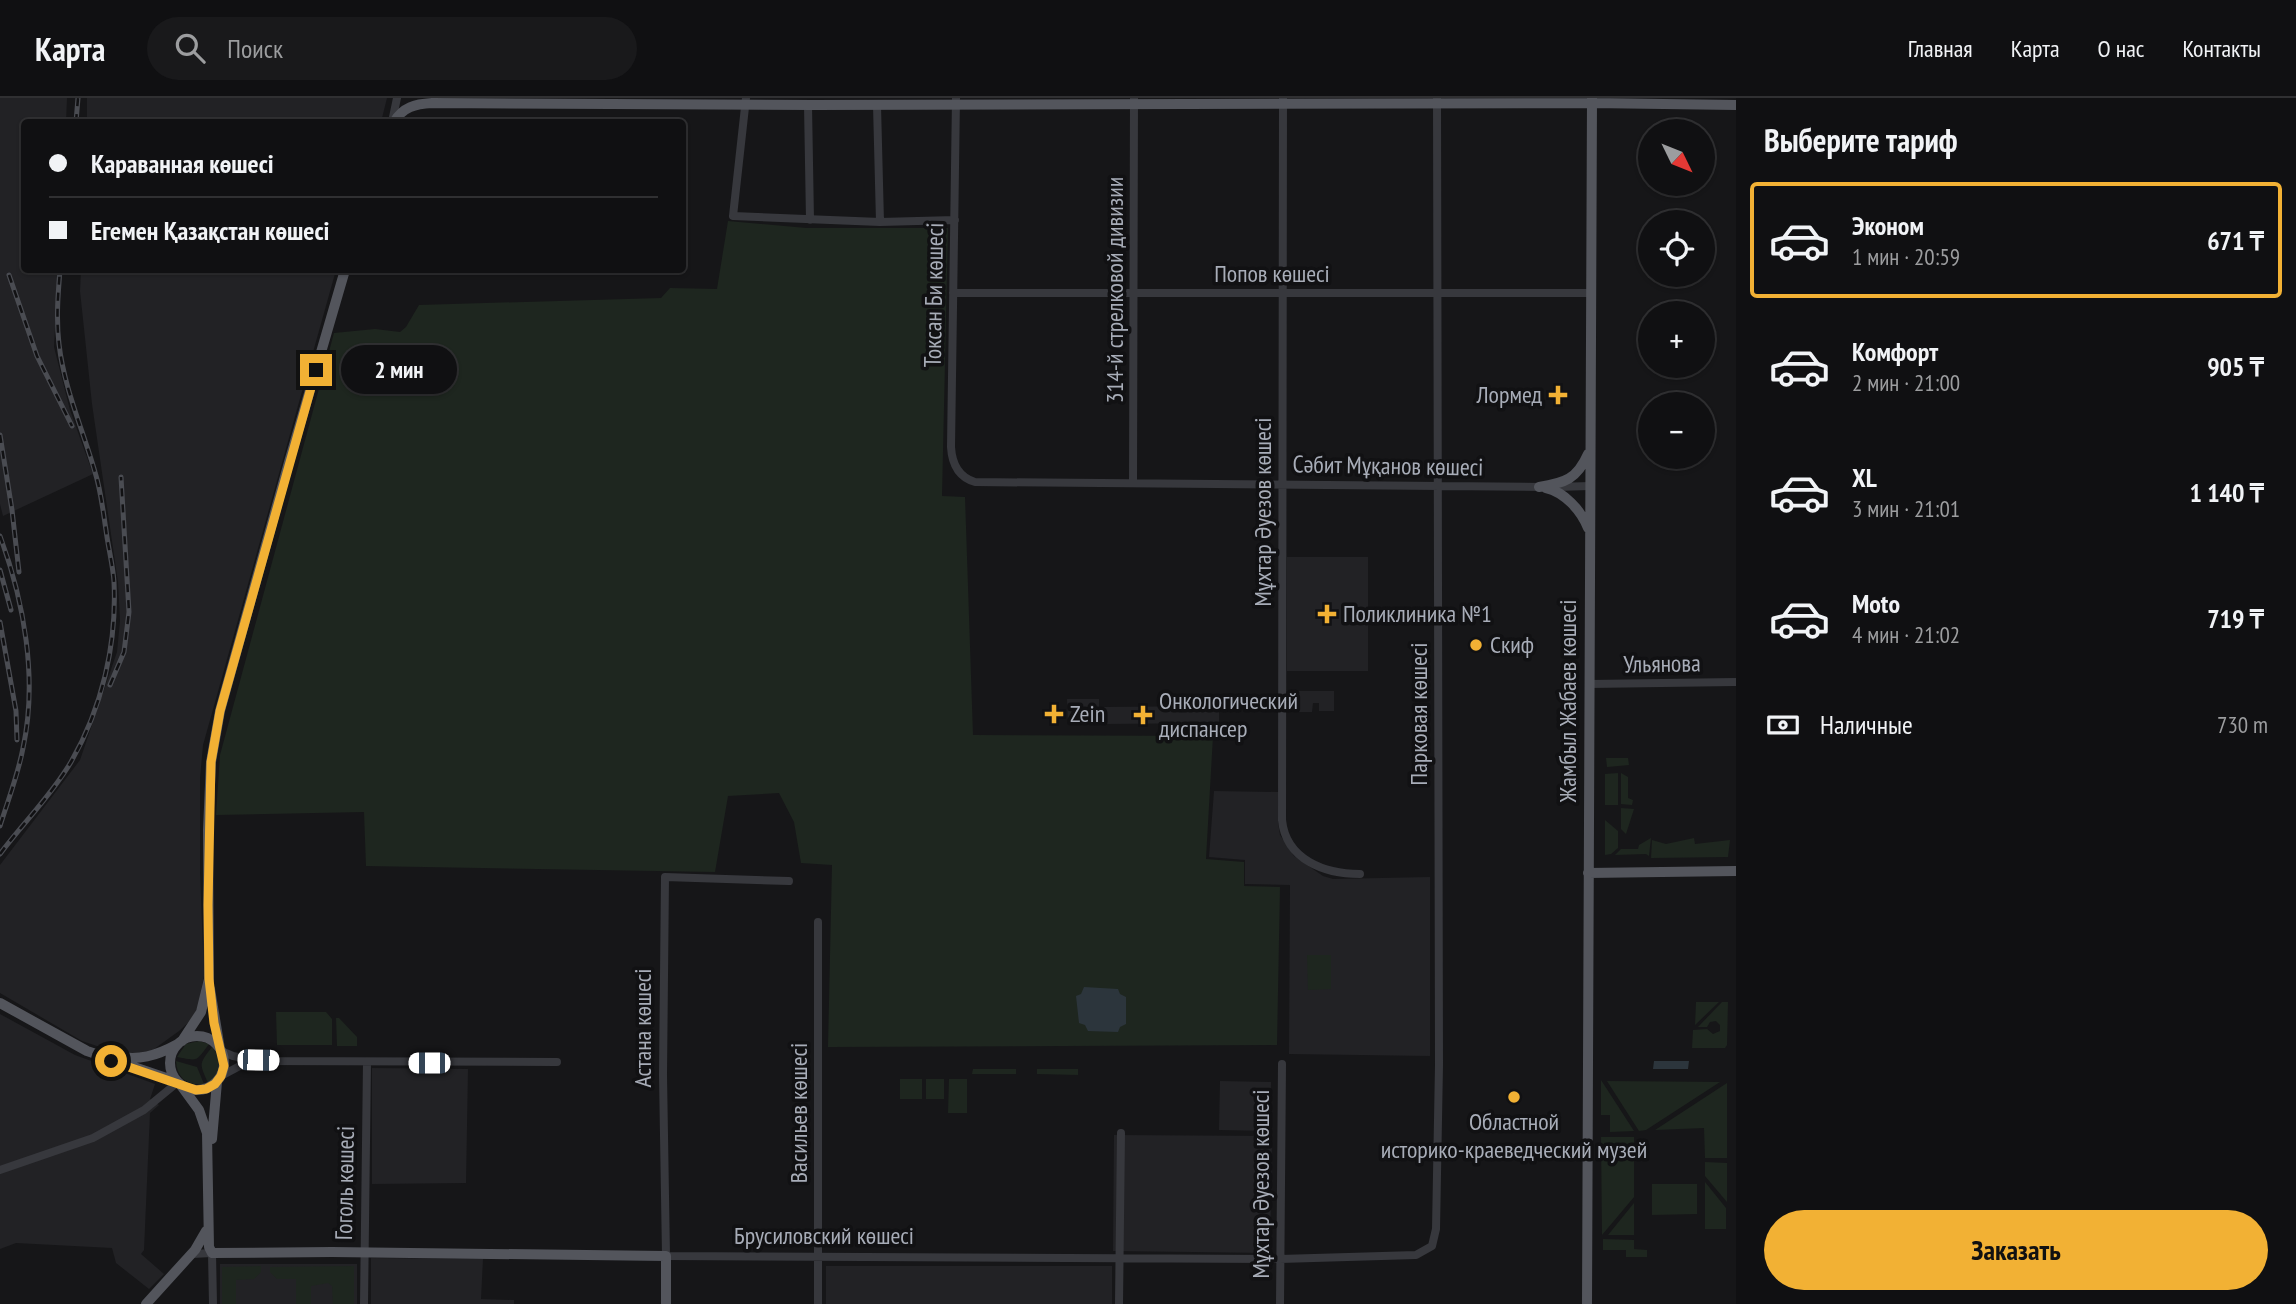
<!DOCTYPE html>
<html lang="ru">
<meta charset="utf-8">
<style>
body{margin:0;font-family:"PT Sans Narrow",sans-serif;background:#19191b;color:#f1f3f6;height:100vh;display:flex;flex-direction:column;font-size:26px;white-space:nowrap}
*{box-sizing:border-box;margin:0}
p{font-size:23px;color:#9c9d9f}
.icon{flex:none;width:38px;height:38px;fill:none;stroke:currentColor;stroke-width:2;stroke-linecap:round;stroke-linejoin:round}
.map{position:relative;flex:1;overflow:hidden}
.details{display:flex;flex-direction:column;background:#101012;width:560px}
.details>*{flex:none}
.hud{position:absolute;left:21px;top:21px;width:665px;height:154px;border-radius:7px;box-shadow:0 2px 5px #0004,0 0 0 2px #303032;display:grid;align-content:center;height:154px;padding:0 28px;background:#101012}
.needle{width:46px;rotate:133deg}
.buttons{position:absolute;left:1638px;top:21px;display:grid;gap:14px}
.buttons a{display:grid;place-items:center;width:77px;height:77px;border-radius:50%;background:#101012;box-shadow:0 2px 5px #0004,0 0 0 2px #303032;font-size:35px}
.end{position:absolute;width:32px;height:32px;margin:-16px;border:9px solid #f2b134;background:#111;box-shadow:0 0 0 4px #111}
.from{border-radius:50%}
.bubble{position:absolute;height:49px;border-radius:24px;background:#101012;box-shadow:0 2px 5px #0004,0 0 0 2px #303032;font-size:23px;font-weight:800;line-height:49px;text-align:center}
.car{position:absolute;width:21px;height:42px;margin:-21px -10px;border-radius:9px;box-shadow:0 0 5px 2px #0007;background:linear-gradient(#fff 24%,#345 0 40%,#fff 0 76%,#345 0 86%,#fff 0)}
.hud b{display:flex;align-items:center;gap:24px;height:66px;font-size:26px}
.hud b+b{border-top:2px solid #303032}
.hud i{width:18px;height:18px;background:#f1f3f6}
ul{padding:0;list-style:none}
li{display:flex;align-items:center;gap:21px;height:116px;margin:0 14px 10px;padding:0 14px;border:4px solid transparent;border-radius:7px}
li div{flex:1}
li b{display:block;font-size:26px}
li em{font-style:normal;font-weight:800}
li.current{border-color:#f2b134}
li>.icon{width:63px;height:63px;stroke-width:1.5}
h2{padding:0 28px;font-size:32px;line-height:84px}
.pay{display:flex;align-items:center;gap:18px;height:77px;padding:0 28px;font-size:26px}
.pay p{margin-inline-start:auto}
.button{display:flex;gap:14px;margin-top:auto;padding:14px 28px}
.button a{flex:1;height:80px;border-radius:42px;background:#f2b134;color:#111;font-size:28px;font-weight:800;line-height:80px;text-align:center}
header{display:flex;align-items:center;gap:42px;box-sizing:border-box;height:98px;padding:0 35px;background:#101012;border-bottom:2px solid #303032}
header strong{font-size:33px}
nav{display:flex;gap:38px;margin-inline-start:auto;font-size:24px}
.search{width:490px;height:63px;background:#19191b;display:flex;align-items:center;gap:18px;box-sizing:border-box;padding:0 24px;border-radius:38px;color:#9c9d9f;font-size:26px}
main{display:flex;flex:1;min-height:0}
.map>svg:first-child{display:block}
</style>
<header>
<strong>Карта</strong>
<div class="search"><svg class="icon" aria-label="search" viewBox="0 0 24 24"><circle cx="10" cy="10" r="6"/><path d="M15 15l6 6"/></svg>Поиск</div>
<nav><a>Главная</a><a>Карта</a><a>О нас</a><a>Контакты</a></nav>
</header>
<main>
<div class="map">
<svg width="1736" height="1206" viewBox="0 0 1736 1206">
<rect width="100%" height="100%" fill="#161618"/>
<path fill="#222225" d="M0,0H67L66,24H24V172H58L54,249L70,312L93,376L3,418L0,406Z
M87,0H387L381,24H87Z
M81,172H336L203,647L200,680V774L204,878L198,909L191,922L179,933L150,954L136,956L118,955L82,943L0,895V767L80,662L117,554L120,523L118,484L92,306L80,193Z
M1287,459H1368V573H1287Z
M1297,593H1334V613H1319V605H1313L1312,614H1297Z
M1067,601H1099V613H1104V609L1219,608V625L1104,626V620H1100L1099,627H1068Z
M1214,693L1279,694L1278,724L1280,737L1294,758L1323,778L1333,781L1430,779V958L1289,956L1290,787L1245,786V762L1209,759Z
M0,916L75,957L155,986L150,1001L159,1007L150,1015L144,1152L141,1156L164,1176L149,1191L116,1165L112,1150L16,1145L0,1151Z
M372,970L468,971L466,1085L372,1086Z
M1220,983L1271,984L1270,1033L1219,1032Z
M1114,1037L1272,1038L1270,1155L1113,1153Z
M371,1160L483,1161L481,1201L514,1202V1206H371Z
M220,1166H357V1206H220Z
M826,1168H1112V1206H826Z"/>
<path fill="#1e261f" d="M728,123L806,130H948L942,398L965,399L973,637L1213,638L1206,761L1244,764V788L1280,789L1277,947L828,949L832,767L801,765L794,724L779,695L728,698L715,774L366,768L364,714L216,717L220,657L334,235L375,231L400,234L406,229L419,207L661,200L670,190L717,191Z
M1606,660H1628L1629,667L1607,669Z
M1618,675V707H1605V676Z
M1621,675L1628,679V700L1633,702L1632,707L1621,706Z
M1621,710L1634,711L1626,736L1621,731Z
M1605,722L1618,733V750L1611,756L1605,757Z
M1651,740L1649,758L1646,756L1615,757L1621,751H1638L1639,747Z
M1694,740L1695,746L1730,742L1728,759L1651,760L1652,742L1666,746Z
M1307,857H1331V891L1308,892Z
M1696,904H1719L1695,927Z
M1722,904H1728L1727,947L1725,950H1692L1693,932L1707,931L1713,936L1720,933V927L1716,923L1710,924L1707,929H1698Z
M276,914H326L332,921V947H277Z
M336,920H339L357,939V948H337Z
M199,943L209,946C196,964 198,963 177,959L186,946Z
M212,949C222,961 221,975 208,985C199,965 199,966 212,949Z
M176,963L197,969L204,986C187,988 177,980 176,963Z
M973,971H1016V976H972Z
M1037,971H1078V977L1037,976Z
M900,981H922V1001H900Z
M926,981H944V1001H926Z
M949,981H967V1015H948Z
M1601,982L1634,1033L1610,1034V1017H1601Z
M1607,983L1720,984L1646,1032L1639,1033Z
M1727,985V1060H1705L1704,1030L1655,1032Z
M1601,1039H1634V1099L1602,1137Z
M1705,1064L1727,1065V1104L1705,1078Z
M1705,1084L1726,1110V1131H1705Z
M1652,1086H1697V1116L1652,1117Z
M1634,1105V1137H1608Z
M1603,1141L1634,1142V1151L1647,1152V1159H1626V1152H1603Z
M261,1168V1174L254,1181L236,1182V1206H222V1169Z
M354,1168V1206H333L332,1188L328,1185L311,1188V1206H296V1181H277L270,1174V1169Z"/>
<path fill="#2c353c" d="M1084,889L1118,891L1120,896L1126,899V926L1120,929L1118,934L1088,933L1085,927L1079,925L1076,898L1081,896Z
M1654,963H1689L1688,971H1653Z"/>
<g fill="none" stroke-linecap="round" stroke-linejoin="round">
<path stroke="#37383d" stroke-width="8" d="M746,0L733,118L880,124L955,122
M956,0L951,349C952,366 958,379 975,384L1543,389
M1283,0L1282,722C1286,762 1325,776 1360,776
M808,7L810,122
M877,7L880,124
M392,24L397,0
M953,195H1591
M1133,385L1134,0
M1555,389L1590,388
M1589,586L1736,584
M789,783L665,779L663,977L666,1158L1280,1161L1416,1157L1432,1148L1436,1131L1439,967L1437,0
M221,953L233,958L258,963L557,964
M221,978L251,962
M0,1072L93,1040L144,1012L178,984
M192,1156L212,1155L213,1206
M364,1206L367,964
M818,1206V824
M1119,1206L1121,1035
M1280,1206L1282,966"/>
<path stroke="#53555c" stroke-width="10" d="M394,24C403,9 415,6 432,5L813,7L1592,5L1736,7
M1539,389C1565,385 1577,381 1588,356
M1546,390C1564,394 1581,412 1588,430
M1588,775L1736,773
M210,891L220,951
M0,905L87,953L178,984
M170 965a27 27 0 1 1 54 0a27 27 0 1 1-54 0Z
M182,943L201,914L209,881L208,732L211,664L220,613L289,364L345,172
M114,958C139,963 156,958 178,946
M180,986L199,1012L207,1035L209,1149L212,1155
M212,1041L217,984
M212,1155L332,1154L666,1158V1206
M146,1206L195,1152L206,1133
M1587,1206L1592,0"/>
<g stroke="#4a4c52" stroke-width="5">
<path id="rail" d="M76,24L78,0
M9,177L37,258L72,328
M0,337L12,412L19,474
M0,438C24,503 38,581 23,650C18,677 8,702 0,728
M0,472L11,512
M0,524L16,613L17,642
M110,587L124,554L129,514L121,379
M0,756C23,725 51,698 71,664C102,610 117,546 114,484C113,467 108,449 106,432C103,413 101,393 95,374C83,332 64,290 59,246C56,221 58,196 60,172"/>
</g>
<use href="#rail" stroke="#111113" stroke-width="2.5" stroke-dasharray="8" stroke-linecap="butt"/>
</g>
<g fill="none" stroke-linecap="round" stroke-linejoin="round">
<path stroke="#f2b134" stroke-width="9" d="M111,963L196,992L206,991L215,986L221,978L224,968L214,925L209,881L208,807L211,664L220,613L316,272"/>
</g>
<g fill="#f2b134" stroke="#111113" stroke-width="2.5">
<path d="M1554.5 286.5h7v7h7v7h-7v7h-7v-7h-7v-7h7z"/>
<path d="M1323.5 505.5h7v7h7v7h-7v7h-7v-7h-7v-7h7z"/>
<circle cx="1476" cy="547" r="7"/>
<path d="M1050.5 605.5h7v7h7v7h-7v7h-7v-7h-7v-7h7z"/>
<path d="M1139.5 606.5h7v7h7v7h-7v7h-7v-7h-7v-7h7z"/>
<circle cx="1514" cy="999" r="7"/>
</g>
<g text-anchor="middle" stroke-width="7" stroke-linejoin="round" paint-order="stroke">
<g font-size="24" fill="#a8adb8" stroke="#111113">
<text x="1272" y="184">Попов көшесі</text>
<text transform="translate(1115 192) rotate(-90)" y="8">314-й стрелковой дивизии</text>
<text transform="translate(934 197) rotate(-89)" y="8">Токсан Би көшесі</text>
<text transform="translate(1388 368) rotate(1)" y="8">Сәбит Мұқанов көшесі</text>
<text transform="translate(1263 414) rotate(-90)" y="8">Мұхтар Әуезов көшесі</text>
<text transform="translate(1662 566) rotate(-1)" y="8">Ульянова</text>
<text transform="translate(1568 603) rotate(-90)" y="8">Жамбыл Жабаев көшесі</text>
<text transform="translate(1419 616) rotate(-90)" y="8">Парковая көшесі</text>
<text transform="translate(643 930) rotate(-90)" y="8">Астана көшесі</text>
<text transform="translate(799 1015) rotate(-90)" y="8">Васильев көшесі</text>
<text transform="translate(345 1085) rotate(-89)" y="8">Гоголь көшесі</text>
<text transform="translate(1261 1086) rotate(-90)" y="8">Мұхтар Әуезов көшесі</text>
<text x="824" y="1146">Брусиловский көшесі</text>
</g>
<g font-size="24" fill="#a8adb8" stroke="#111113" text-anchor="start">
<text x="1542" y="305" text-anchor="end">Лормед</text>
<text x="1343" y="524">Поликлиника №1</text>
<text x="1490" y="555">Скиф</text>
<text x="1159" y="611">Онкологический<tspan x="1159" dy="28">диспансер</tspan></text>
<text x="1070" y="624">Zein</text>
<text x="1514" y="1032" text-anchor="middle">Oбластной<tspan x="1514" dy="28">историко-краеведческий музей</tspan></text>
</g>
</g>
</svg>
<div class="buttons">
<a><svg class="needle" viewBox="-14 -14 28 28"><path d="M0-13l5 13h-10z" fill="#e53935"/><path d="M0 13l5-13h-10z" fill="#9c9d9f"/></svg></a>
<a><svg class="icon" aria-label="locate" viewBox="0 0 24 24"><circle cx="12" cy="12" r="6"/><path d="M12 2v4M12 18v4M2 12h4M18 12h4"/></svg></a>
<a>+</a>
<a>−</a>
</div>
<i class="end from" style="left:111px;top:963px"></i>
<i class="end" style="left:316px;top:272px"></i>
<div class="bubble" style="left:341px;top:247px;width:116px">2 мин</div>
<i class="car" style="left:258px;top:962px;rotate:91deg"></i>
<i class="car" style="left:429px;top:965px;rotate:270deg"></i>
<div class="hud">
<b><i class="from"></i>Караванная көшесі</b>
<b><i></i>Егемен Қазақстан көшесі</b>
</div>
</div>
<section class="details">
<h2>Выберите тариф</h2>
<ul>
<li class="current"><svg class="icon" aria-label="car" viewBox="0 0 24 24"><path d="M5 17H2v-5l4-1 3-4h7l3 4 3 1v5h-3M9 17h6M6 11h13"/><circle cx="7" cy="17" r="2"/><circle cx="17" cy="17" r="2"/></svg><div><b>Эконом</b><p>1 мин · 20:59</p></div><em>671 ₸</em></li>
<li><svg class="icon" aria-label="car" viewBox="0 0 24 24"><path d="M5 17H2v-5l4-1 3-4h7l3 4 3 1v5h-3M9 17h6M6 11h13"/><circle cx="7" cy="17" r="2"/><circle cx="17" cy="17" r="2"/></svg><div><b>Комфорт</b><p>2 мин · 21:00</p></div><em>905 ₸</em></li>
<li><svg class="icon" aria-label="car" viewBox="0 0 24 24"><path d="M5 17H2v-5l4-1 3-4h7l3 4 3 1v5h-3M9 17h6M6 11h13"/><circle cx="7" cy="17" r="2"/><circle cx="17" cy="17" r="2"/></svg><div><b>XL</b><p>3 мин · 21:01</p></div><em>1 140 ₸</em></li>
<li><svg class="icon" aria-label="car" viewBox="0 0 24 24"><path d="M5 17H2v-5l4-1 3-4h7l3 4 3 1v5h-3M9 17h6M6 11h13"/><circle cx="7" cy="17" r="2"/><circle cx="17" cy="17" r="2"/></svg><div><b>Moto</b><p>4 мин · 21:02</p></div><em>719 ₸</em></li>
</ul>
<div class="pay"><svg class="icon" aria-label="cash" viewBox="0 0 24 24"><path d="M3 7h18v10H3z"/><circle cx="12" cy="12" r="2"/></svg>Наличные<p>730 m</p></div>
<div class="button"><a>Заказать</a></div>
</section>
</main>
